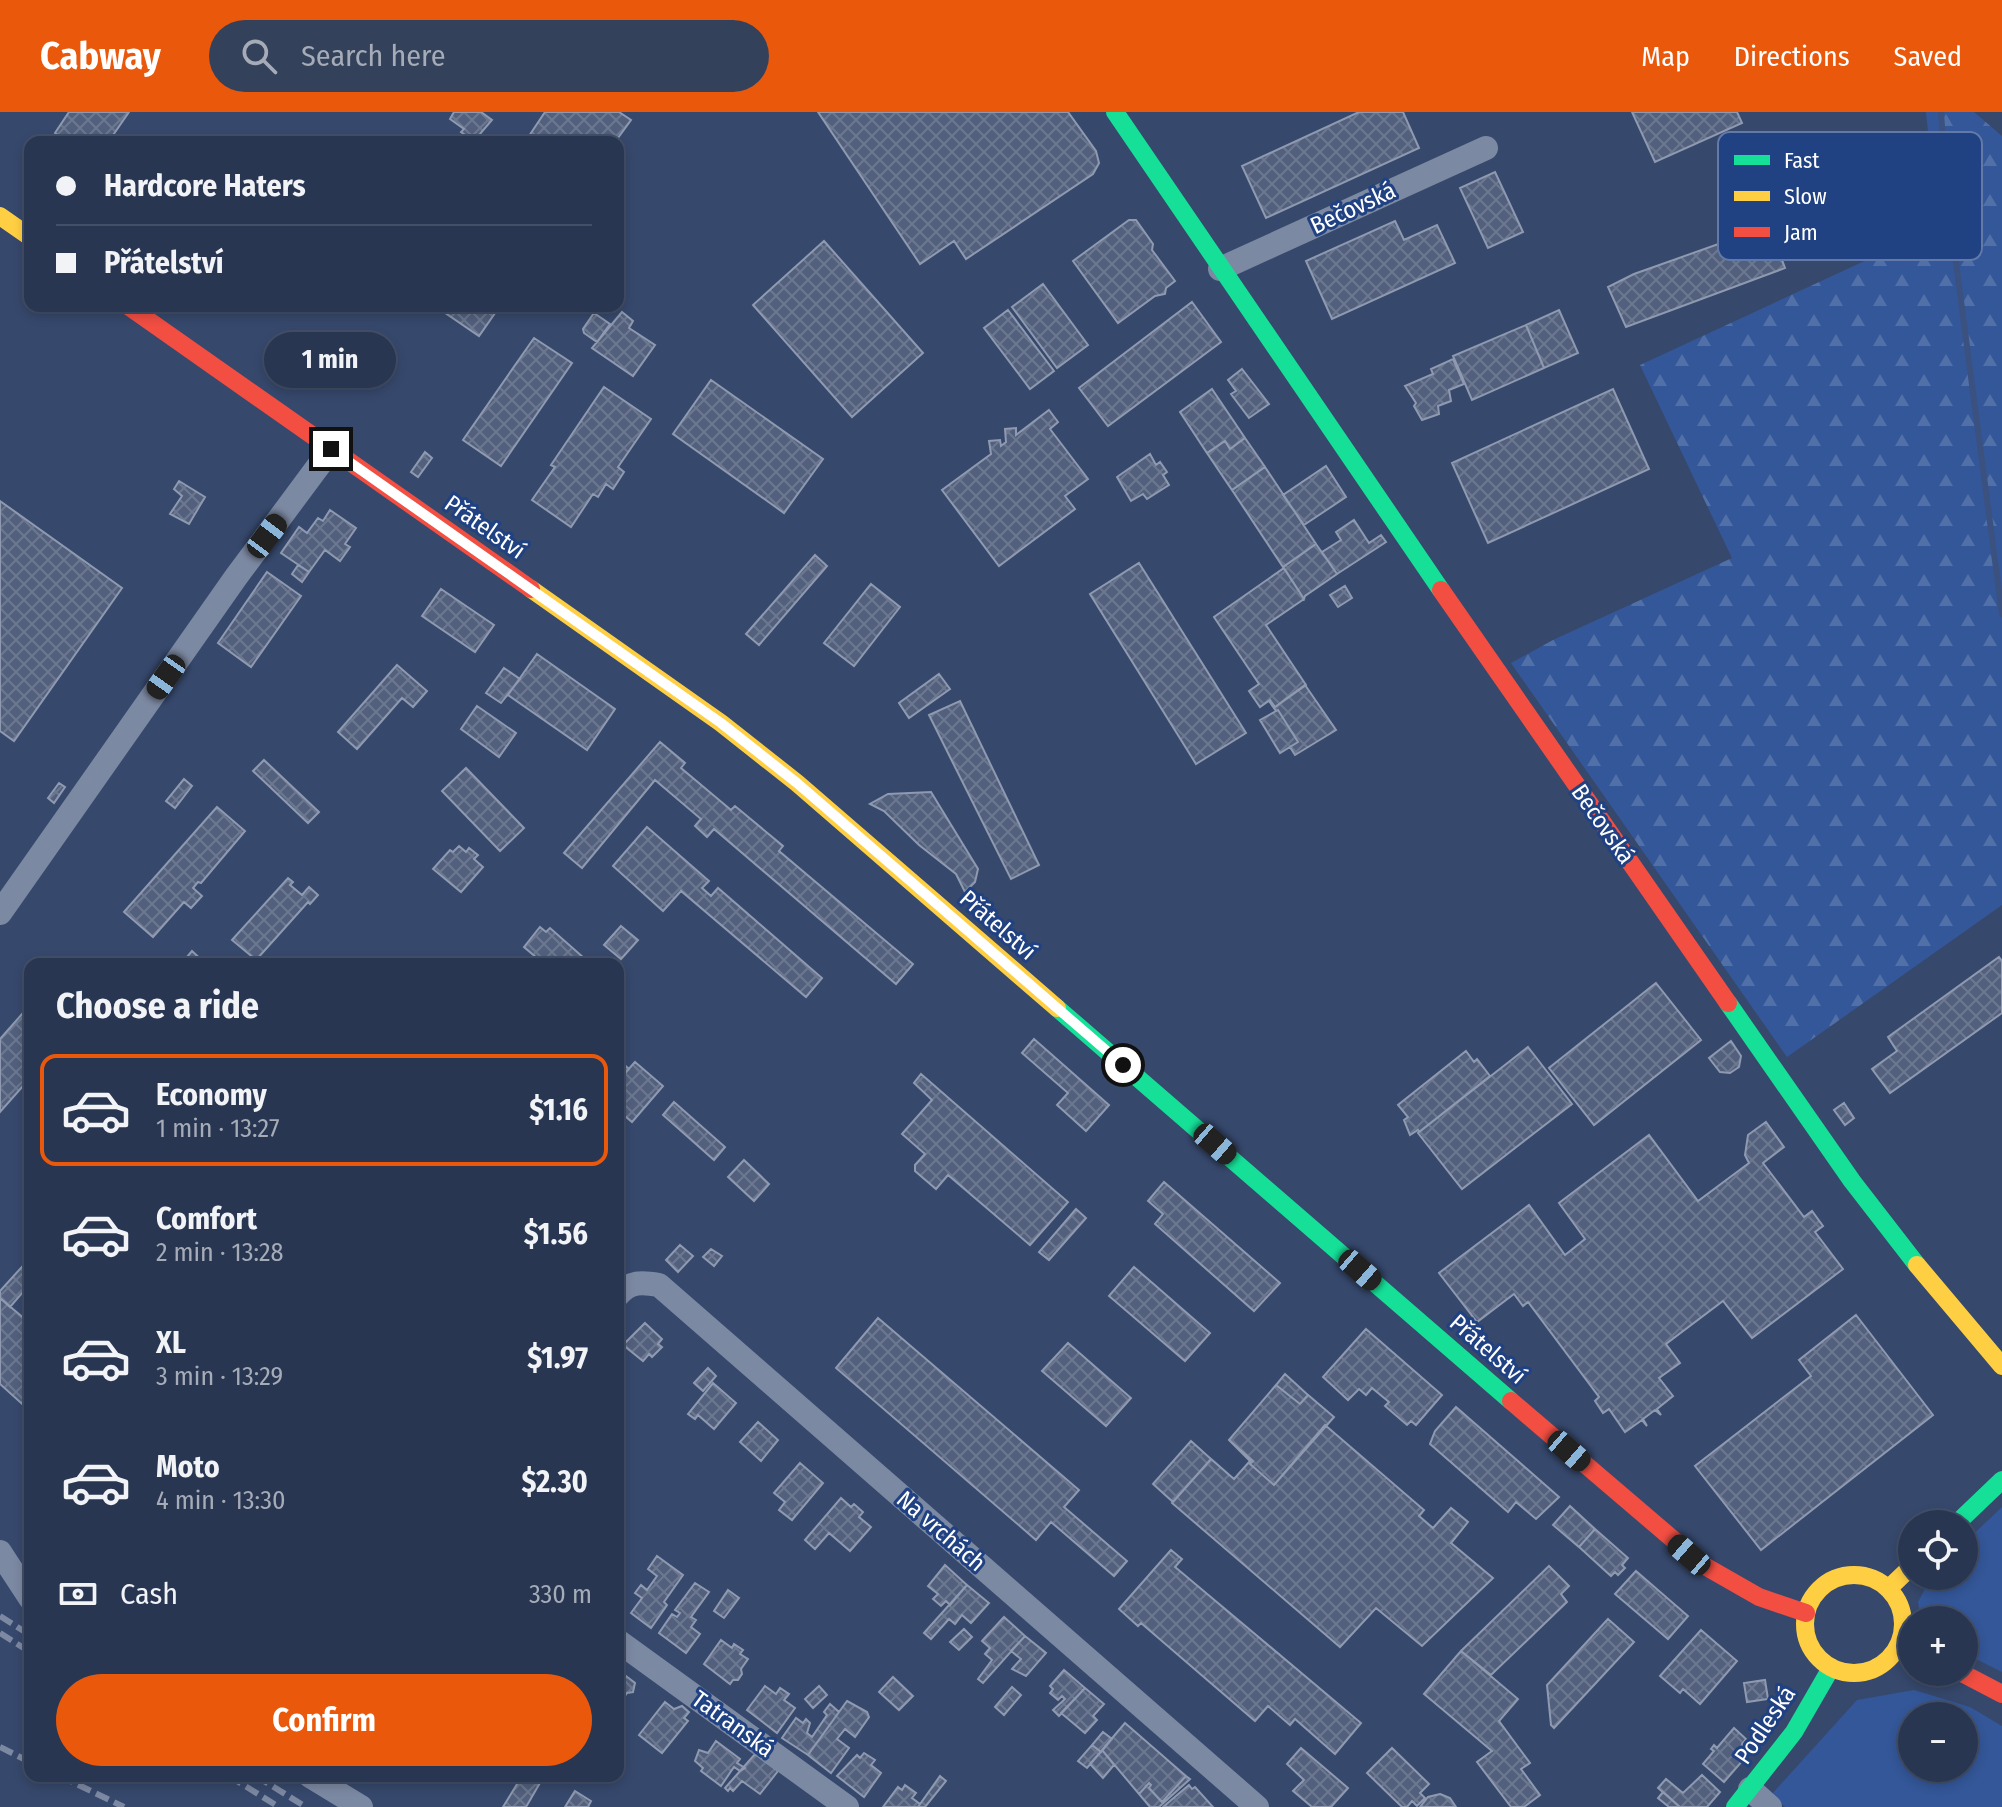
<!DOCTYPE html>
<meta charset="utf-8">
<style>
body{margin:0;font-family:"Fira Sans Condensed",sans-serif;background:#34415b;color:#f1f3f6;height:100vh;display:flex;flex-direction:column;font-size:30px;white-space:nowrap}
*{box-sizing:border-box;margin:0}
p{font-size:26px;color:#a5abb7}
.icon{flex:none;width:44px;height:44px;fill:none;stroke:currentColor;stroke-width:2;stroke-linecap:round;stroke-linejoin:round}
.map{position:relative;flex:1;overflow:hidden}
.details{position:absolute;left:24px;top:846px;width:600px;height:824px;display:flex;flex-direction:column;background:#283651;border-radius:16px;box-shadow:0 4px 12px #0003,0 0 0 2px #445068}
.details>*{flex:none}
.banner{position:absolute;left:24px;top:24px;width:600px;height:176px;border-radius:16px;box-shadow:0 4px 12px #0003,0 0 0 2px #445068;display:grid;align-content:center;height:176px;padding:0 32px;background:#283651}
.controls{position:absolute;left:1898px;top:1398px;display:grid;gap:16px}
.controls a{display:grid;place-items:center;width:80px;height:80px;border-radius:50%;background:#283651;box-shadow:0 4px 12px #0003,0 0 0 2px #445068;font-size:40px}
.end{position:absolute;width:36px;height:36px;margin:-18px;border:10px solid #fff;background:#111;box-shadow:0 0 0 4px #111}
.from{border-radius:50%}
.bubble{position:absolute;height:56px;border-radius:28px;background:#283651;box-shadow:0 4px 12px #0003,0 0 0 2px #445068;font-size:26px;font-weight:700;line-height:56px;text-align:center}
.car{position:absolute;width:24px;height:48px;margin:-24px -12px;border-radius:10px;box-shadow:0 0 6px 2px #0007;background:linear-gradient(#222 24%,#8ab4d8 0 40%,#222 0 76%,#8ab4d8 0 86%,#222 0)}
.banner b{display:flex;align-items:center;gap:28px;height:76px;font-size:30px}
.banner b+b{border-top:2px solid #445068}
.banner i{width:20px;height:20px;background:#f1f3f6}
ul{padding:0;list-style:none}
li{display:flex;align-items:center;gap:24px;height:112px;margin:0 16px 12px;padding:0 16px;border:4px solid transparent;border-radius:16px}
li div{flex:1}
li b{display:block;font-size:30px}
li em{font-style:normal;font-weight:700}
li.current{border-color:#ea580c}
li>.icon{width:72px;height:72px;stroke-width:1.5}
h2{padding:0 32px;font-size:36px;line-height:96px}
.pay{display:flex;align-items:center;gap:20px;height:88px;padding:0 32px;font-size:30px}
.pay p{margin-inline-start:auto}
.button{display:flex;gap:16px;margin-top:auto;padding:16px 32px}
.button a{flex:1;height:92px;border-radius:48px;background:#ea580c;color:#fff;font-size:32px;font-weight:700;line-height:92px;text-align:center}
header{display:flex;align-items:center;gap:48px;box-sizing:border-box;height:112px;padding:0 40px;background:#ea580c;color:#fff}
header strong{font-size:38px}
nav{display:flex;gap:44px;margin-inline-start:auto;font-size:28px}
.search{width:560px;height:72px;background:#34415b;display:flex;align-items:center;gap:20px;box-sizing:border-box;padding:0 28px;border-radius:44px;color:#a5abb7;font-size:30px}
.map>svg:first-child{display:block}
</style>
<header>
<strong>Cabway</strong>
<div class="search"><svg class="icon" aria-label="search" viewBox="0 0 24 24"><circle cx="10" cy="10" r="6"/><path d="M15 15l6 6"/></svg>Search here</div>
<nav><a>Map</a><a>Directions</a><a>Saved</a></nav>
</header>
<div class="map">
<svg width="2002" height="1695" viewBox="0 0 2002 1695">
<defs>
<pattern id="forest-firs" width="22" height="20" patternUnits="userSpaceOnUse" patternTransform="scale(2)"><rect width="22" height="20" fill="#345799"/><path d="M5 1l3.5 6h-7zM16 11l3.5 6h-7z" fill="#5270a8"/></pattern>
<pattern id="building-cross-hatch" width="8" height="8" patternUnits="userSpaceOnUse" patternTransform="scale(2)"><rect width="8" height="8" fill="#52607d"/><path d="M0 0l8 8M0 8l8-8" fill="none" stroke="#6c7890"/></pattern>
</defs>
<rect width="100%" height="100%" fill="#36486c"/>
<path fill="#345799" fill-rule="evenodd" d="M2002,1395V1560L1964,1541V1508H1921L1918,1490L1932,1464H1964V1431Z
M1914,1578L1970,1595L2002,1614V1695H1785L1771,1683L1857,1588ZM1912,1604H1964V1656H1912Z"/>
<path fill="url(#forest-firs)" d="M1926,0H1974L2002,24V793L1787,945L1511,551L1553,528L1732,446L1640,253L1938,115Z"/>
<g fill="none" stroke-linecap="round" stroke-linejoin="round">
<path stroke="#3b5281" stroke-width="6" d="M1941,0L1946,74L2002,502"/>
</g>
<path fill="url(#building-cross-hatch)" stroke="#8f9ab0" stroke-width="2" d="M69,0H129L109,29L104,26L102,30H59L62,26L55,21Z
M454,0H481L492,8L474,29L461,20L464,17L450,7Z
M545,0H619L631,8L615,30H525Z
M818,0H1068L1096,39L1099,51L1093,62L966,147L954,129L920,152Z
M1359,0H1403L1419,36L1266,106L1242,54Z
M1632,0H1737L1742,11L1655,50Z
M1495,60L1523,120L1488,136L1460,76Z
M1129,108H1136L1153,132L1152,138L1175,169L1166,176L1165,182L1155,184L1118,211L1073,149Z
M1395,109L1404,128L1437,113L1455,151L1332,207L1306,149Z
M1769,114L1785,156L1626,215L1608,175L1634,162Z
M824,129L923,241L852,305L753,193Z
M1043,172L1088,233L1057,256L1012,195Z
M1192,190L1221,230L1108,314L1079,276Z
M435,194H500L479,224Z
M1008,198L1054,259L1030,277L984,216Z
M1559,198L1578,241L1544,256L1526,213Z
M622,200L633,209L629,216L655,233L633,264L592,236Z
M594,201L610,212L597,230L584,221L583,217Z
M1526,213L1544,256L1472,288L1453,244Z
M534,226L572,251L501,354L463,328Z
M1453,247L1464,272L1449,278L1451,289L1438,294L1439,302L1422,308L1414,294L1416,291L1405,274L1433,262L1431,257Z
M1242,257L1269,292L1249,306L1231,282L1236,279L1228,268Z
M711,268L823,347L784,401L673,322Z
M604,275L651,307L618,355L624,360L613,377L606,372L598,385L593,382L571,415L532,388L555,355L551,353Z
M1212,277L1245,326L1230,337L1225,329L1207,341L1180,300Z
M1613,277L1649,357L1488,431L1452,351Z
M1049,298L1058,310L1050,317L1088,367L1065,384L1075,397L999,454L942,378L991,342L989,329L1000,328L1001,334L1006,330L1005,317L1016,316V323Z
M1245,326L1265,355L1232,378L1207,341L1225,329L1230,337Z
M425,340L432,346L418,365L411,360Z
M1150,342L1156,353L1160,350L1167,360L1163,363L1169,373L1147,387L1143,382L1131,389L1117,365Z
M1326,354L1346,385L1304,413L1283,383Z
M1265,355L1316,432L1283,455L1232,378Z
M179,369L205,385L189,412L170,402L182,384L174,377Z
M0,389L122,476L14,629L0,619Z
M330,398L356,416L345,432L350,435L340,449L325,438L309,460L281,441L299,415L307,421L318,406L323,409Z
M1354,408L1369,431L1381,423L1386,430L1337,462L1322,440L1341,428L1336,420Z
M1316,432L1337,462L1305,484L1304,487L1283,455Z
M815,443L827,454L759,533L746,522Z
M1139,451L1246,621L1196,652L1090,482Z
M298,453L309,460L302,470L292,462Z
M1284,456L1304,487L1266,513L1306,573L1275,595L1270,588L1260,595L1249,579L1259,572L1214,505Z
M267,460L301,484L251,555L218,531Z
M871,472L900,495L854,554L824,531Z
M1345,474L1352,486L1338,495L1330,483Z
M441,477L494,513L475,540L422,504Z
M537,542L615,597L587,638L508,583Z
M397,553L427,579L413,595L402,586L357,637L338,620Z
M504,556L520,567L501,591L486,581Z
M939,562L950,577L909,606L899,591Z
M1305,573L1336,618L1295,643L1290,635L1298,630L1278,598L1276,599L1269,589L1275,595Z
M960,589L1039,753L1011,767L929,603Z
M477,594L516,621L499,645L461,617Z
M1278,598L1298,630L1280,641L1260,608Z
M660,630L685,651L681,656L731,698L735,694L783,734L779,739L913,852L896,872L714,717L707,725L695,714L701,707L655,668L582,756L564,741Z
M264,648L319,700L308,711L253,659Z
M466,656L524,716L500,739L442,679Z
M184,667L192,674L175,696L166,689Z
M59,671L65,675L54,691L48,686Z
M931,680L978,757L975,770L965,780L956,762L919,733L884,699L870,692L888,682Z
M217,695L245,719L201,771L198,770L193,776L202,784L191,796L184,790L153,825L124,800Z
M647,715L709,769L702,776L711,784L718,776L822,866L806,885L681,779L663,799L613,754Z
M459,734L466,740L469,736L478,743L474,747L483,755L461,780L433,757L450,738L453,740Z
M288,766L293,770L290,773L302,783L309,775L318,783L310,792L308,790L256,848L232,828Z
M621,814L638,828L621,847L604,833Z
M540,815L546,820L550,816L584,846L578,852H544L524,835Z
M192,839L206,852H181Z
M1999,845L2002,849V901L1890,981L1872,957L1897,939L1888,925Z
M1656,871L1701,928L1594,1013L1549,956Z
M30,893V966L0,1000V927Z
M1034,927L1109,993L1086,1019L1057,993L1068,981L1022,941Z
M1731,929L1741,944L1739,955L1730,961L1720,960L1709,946Z
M1528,935L1572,992L1462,1077L1418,1021Z
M1466,939L1474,950L1477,947L1490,964L1419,1020L1418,1018L1410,1023L1404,1008L1408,1005L1398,993Z
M618,947L629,957L618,969Z
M635,950L663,974L632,1010L618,998V969Z
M921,962L1068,1090L1030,1133L948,1063L936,1077L915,1059V1053L925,1042L902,1022L932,988L914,971Z
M674,990L725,1035L714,1048L663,1003Z
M1844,991L1854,1006L1845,1013L1834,998Z
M1766,1010L1784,1035L1763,1051L1804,1105L1812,1099L1823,1114L1815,1120L1843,1157L1752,1226L1723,1189L1666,1232L1680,1251L1659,1266L1673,1284L1657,1297L1661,1303L1655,1298L1643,1307L1647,1314L1642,1308L1625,1320L1609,1297L1603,1301L1595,1289L1599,1285L1528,1190L1523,1194L1514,1182L1477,1210L1439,1161L1529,1093L1565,1143L1585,1127L1559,1091L1649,1023L1698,1089L1749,1051L1745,1043L1748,1023Z
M744,1048L769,1072L754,1089L728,1065Z
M1164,1070L1280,1171L1254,1199L1155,1112L1163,1102L1148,1089Z
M1076,1097L1086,1106L1049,1148L1039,1140Z
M680,1133L693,1144L678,1160L666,1148Z
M711,1137L722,1144L714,1154L703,1145Z
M30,1146V1172L10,1195L0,1186V1179Z
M1134,1155L1210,1221L1185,1249L1109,1184Z
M0,1186L26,1208L30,1204V1299L0,1272Z
M1856,1203L1933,1303L1761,1438L1695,1354L1811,1264L1799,1248Z
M878,1206L1079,1378L1064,1395L1127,1449L1114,1464L1051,1410L1036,1428L836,1256Z
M645,1211L662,1227L658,1232L662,1235L652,1245L649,1242L643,1249L623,1233Z
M1366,1217L1442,1283L1416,1313L1411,1309L1407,1313L1385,1294L1389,1290L1372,1276L1366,1283L1359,1277L1348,1288L1323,1265Z
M1068,1231L1131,1286L1106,1314L1042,1259Z
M708,1256L716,1264L703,1279L694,1271Z
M1285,1262L1308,1283L1300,1292L1276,1273Z
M713,1271L736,1291L714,1317L698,1303L695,1307L688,1302Z
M1276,1273L1300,1292L1308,1283L1334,1305L1274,1373L1250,1352L1253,1349L1229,1328Z
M1456,1295L1559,1385L1536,1407L1516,1390L1508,1400L1430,1332L1435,1319Z
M758,1310L778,1328L761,1349L740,1330Z
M1325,1313L1424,1398L1419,1404L1433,1416L1451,1396L1468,1410L1451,1431L1493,1466L1422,1534L1376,1496L1340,1535L1172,1391L1211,1347L1234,1367L1250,1349L1229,1328L1253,1349L1250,1352L1274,1373Z
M1191,1329L1211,1347L1173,1390L1153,1372Z
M800,1351L823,1371L792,1408L779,1398L785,1390L774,1381Z
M841,1386L851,1395L854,1392L863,1400L859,1405L871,1415L850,1439L829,1421L815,1437L805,1428Z
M1570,1394L1595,1417L1579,1435L1553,1413Z
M1595,1417L1628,1446L1622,1453L1625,1456L1618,1463L1615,1460L1611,1464L1579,1435Z
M1171,1438L1182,1447L1175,1455L1361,1611L1335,1642L1295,1607L1290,1613L1268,1594L1255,1609L1141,1511L1138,1514L1119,1497Z
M657,1444L683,1463L664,1490L667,1493L651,1516L631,1501L642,1486L635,1481L641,1473L647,1478L657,1464L648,1457Z
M945,1453L967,1473L950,1493L946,1489L941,1494L933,1487L938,1482L928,1474Z
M1549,1454L1569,1474L1561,1482L1567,1490L1491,1563L1461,1539Z
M1636,1459L1688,1504L1668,1527L1615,1482Z
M695,1471L709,1480L691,1505L696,1508L691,1515L700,1522L686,1541L659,1521L672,1502L677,1505L680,1501L675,1498Z
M967,1473L989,1491L971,1511L962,1503L955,1512L949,1507L931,1527L924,1521Z
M728,1478L739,1486L724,1506L714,1499Z
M1004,1505L1025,1524L983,1571L978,1567L992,1548L985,1542L990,1536L982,1529Z
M1608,1507L1634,1530L1554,1616L1551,1613L1547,1573Z
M964,1517L972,1525L959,1538L950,1530Z
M1701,1518L1737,1549L1700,1592L1683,1577L1680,1581L1660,1564Z
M1025,1524L1046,1541L1026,1564L1012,1557L1021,1547L1011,1539Z
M721,1528L732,1536L734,1532L743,1538L740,1542L748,1547L741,1557L742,1562L738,1568H733L730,1572L704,1552Z
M1461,1539L1518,1587L1499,1609L1530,1651L1521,1657L1540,1683L1524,1695H1511L1477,1650L1492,1639L1424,1582Z
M618,1558L635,1571L633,1580L627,1581L618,1594Z
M1064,1558L1085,1576L1059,1604L1053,1598L1065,1587L1062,1584L1058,1588L1050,1581L1053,1577L1050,1574Z
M893,1565L913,1584L899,1598L879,1580Z
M1765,1568L1768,1587L1747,1590L1744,1571Z
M765,1574L776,1582L780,1576L789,1582L784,1588L795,1596L777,1621L747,1598Z
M819,1574L827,1583L813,1596L805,1587Z
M1012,1575L1021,1583L1004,1603L995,1595Z
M1085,1576L1104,1592L1093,1604L1097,1608L1085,1621L1061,1601Z
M847,1589L867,1600L869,1605L855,1625L845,1617L837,1627L849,1636L831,1661L808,1643Z
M665,1590L674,1597L682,1594L689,1600L684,1606L688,1609L662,1641L639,1623Z
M830,1592L839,1600L808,1643L782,1626L796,1606L803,1611L806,1607L810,1611L807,1621L812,1625L827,1603L824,1600Z
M1125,1611L1186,1664L1162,1690L1149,1676L1151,1673L1149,1671L1139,1682L1102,1638Z
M1734,1616L1746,1627L1742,1632L1751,1639L1724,1670L1703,1652L1714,1639L1711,1637L1714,1633L1717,1636Z
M1103,1620L1112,1627L1101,1640L1092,1633Z
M716,1629L740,1647L737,1651L745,1656L740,1659L734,1655L721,1674L701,1659L703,1656L695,1649L699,1638L708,1641Z
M1092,1633L1101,1640L1087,1656L1078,1649Z
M1301,1636L1348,1676L1331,1695H1312L1293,1679L1304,1668L1287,1652Z
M1392,1636L1429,1672L1420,1681L1425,1686L1417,1694L1412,1689L1407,1695H1402L1367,1661Z
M1102,1638L1114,1653L1103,1666L1090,1652Z
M864,1641L875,1648L871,1653L881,1661L864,1685L837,1664L857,1643L860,1646Z
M755,1642L778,1659L760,1682L742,1669L733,1679L730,1676L728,1679L725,1676Z
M1702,1663L1720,1680L1707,1695H1680L1658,1676L1666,1667L1683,1681Z
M522,1664H544L526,1695H503Z
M940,1664L946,1669L925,1695H918Z
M1186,1664L1190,1667L1159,1695H1150L1139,1682L1149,1671L1151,1673L1149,1676L1162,1690Z
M905,1673L916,1681L912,1686L920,1692L918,1695H883L898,1675L902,1678Z
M1189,1673L1192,1677L1195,1675L1213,1695H1163Z
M575,1679L591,1689L588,1695H565Z
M1663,1680L1680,1695H1669L1658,1686Z
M1440,1682L1450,1686L1456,1695H1420L1428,1685Z"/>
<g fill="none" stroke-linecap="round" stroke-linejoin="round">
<path stroke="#7c89a2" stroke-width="24" d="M1220,157L1486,36
M0,801L236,465L331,337
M618,1183C630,1169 642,1170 659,1173L1257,1695
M0,1440L30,1486
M618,1529L847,1695
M310,1664L361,1695
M1750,1677L1770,1695"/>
<path stroke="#16e098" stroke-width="18" d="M1115,0L1441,478
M1728,891L1852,1069L1917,1153
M1057,896L1511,1289
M1956,1412L2002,1368
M1735,1695L1794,1620L1831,1556"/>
<path stroke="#ffcf43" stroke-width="18" d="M0,104L30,125
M531,477L721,611L797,671L1057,896
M1917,1153L2002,1254
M1805 1512a49 49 0 1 1 98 0a49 49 0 1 1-98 0Z
M1888,1477L1912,1454"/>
<path stroke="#f24e42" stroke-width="18" d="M128,194L531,477
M1441,478L1728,891
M1511,1289L1703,1453L1759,1485L1806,1501
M1960,1560L2002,1582"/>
<path stroke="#7d89a2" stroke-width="6" stroke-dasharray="14 6" stroke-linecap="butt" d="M0,1504L30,1523
M0,1521L30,1540
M0,1635L30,1650
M60,1664L124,1695
M229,1664L279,1695
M256,1664L306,1695"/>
</g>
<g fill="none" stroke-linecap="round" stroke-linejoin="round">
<path stroke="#fff" stroke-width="10" d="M331,337L721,611L797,671L1123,953"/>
</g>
<g text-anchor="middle" stroke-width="6" stroke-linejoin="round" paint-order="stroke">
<g font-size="24" fill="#fff" stroke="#204182">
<text transform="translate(1353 96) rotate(-25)" y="8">Bečovská</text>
<text transform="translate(485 415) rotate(35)" y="8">Přátelství</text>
<text transform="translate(1603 712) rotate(55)" y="8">Bečovská</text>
<text transform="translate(998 813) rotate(41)" y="8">Přátelství</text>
<text transform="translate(1488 1237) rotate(41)" y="8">Přátelství</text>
<text transform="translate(941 1419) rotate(41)" y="8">Na vrchách</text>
<text transform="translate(733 1612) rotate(36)" y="8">Tatranská</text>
<text transform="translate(1765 1613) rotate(-56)" y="8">Podleská</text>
</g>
</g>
<rect x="1718" y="20" width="264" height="128" rx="12" fill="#204182" stroke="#637aa8" stroke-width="2"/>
<rect x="1734" y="43" width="36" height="10" fill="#16e098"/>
<rect x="1734" y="79" width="36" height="10" fill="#ffcf43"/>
<rect x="1734" y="115" width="36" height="10" fill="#f24e42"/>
<g font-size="22" fill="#fff">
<text x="1784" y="56">Fast</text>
<text x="1784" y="92">Slow</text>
<text x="1784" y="128">Jam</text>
</g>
</svg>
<div class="controls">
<a><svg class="icon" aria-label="locate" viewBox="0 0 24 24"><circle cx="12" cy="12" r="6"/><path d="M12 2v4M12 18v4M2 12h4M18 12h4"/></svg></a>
<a>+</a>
<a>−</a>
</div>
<i class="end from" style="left:1123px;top:953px"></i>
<i class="end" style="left:331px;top:337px"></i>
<div class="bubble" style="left:264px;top:220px;width:132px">1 min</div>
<i class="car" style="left:267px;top:424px;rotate:37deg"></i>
<i class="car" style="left:166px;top:565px;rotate:215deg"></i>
<i class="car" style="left:1215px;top:1032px;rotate:131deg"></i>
<i class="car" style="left:1360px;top:1158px;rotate:131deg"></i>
<i class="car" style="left:1569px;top:1339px;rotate:131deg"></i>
<i class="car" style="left:1689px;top:1443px;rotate:311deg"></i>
<div class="banner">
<b><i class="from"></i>Hardcore Haters</b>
<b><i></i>Přátelství</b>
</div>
<section class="details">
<h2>Choose a ride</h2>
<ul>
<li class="current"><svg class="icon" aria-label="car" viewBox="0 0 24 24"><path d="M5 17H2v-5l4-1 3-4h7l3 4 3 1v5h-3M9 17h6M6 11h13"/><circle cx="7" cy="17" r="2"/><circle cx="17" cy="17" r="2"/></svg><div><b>Economy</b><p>1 min · 13:27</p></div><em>$1.16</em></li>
<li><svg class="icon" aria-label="car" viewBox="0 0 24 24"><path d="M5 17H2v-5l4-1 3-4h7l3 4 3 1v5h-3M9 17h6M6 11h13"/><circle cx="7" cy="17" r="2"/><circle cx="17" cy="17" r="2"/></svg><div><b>Comfort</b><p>2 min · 13:28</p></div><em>$1.56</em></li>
<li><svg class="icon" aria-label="car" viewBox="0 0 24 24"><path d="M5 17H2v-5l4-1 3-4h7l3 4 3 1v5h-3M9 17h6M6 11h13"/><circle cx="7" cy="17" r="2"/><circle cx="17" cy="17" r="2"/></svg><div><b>XL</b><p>3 min · 13:29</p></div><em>$1.97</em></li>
<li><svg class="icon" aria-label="car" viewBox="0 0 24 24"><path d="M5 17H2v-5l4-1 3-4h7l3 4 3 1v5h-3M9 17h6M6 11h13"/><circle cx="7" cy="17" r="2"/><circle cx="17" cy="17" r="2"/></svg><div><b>Moto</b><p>4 min · 13:30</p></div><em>$2.30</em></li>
</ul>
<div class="pay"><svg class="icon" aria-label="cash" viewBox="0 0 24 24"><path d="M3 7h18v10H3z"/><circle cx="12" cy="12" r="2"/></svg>Cash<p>330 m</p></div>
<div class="button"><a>Confirm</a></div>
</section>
</div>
